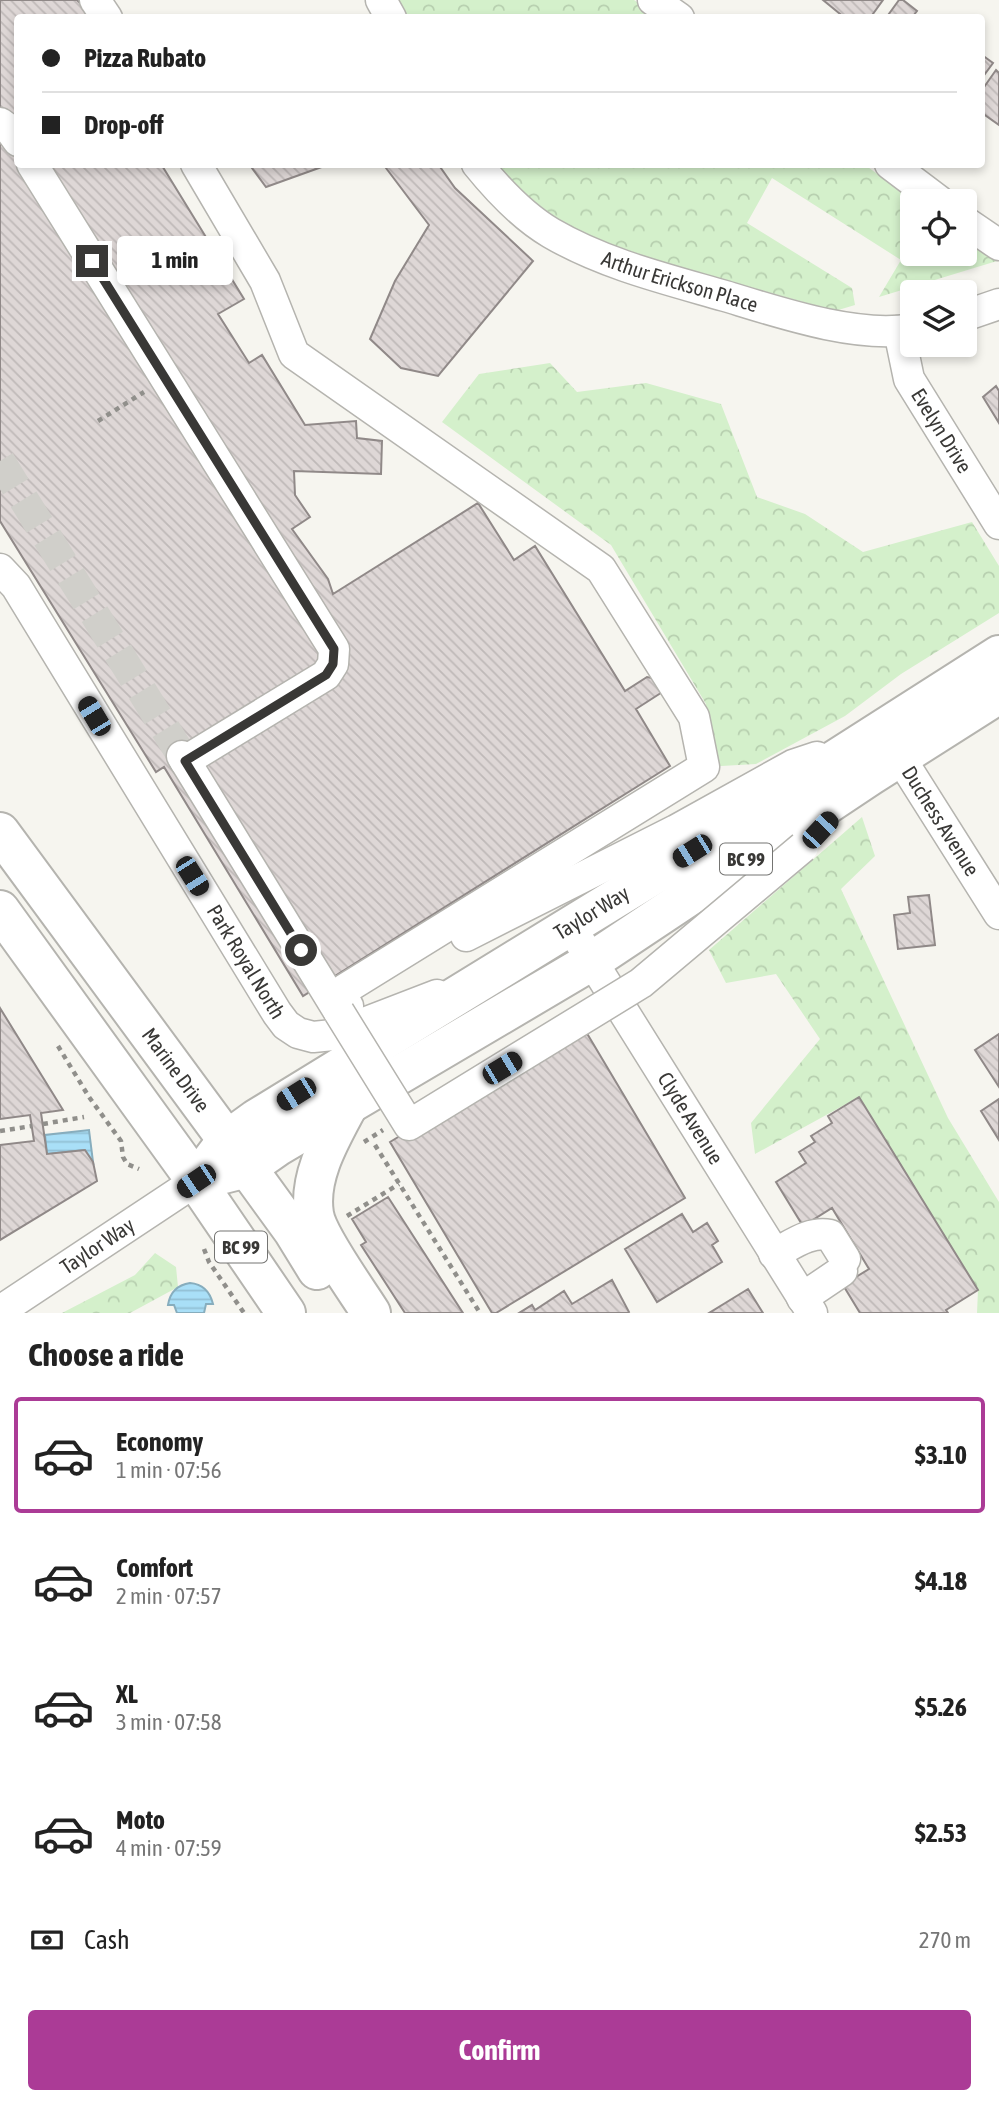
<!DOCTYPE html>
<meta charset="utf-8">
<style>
body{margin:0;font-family:"Asap Condensed",sans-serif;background:#f6f6f6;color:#222;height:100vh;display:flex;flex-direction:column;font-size:26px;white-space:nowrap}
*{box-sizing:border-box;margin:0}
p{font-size:23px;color:#767676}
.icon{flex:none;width:38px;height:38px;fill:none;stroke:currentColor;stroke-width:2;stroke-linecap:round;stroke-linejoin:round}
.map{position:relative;height:1313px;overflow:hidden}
.sheet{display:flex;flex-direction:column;background:#fff;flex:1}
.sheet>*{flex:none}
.hud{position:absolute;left:14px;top:14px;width:971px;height:154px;border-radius:7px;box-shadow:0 4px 10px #0003;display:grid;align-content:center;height:154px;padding:0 28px;background:#fff}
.tools{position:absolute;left:900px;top:189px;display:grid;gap:14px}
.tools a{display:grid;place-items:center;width:77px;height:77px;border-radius:7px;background:#fff;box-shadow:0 4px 10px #0003;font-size:35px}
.end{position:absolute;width:32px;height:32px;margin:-16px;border:9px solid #393836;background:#fff;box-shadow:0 0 0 4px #fff}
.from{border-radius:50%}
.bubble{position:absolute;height:49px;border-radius:7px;background:#fff;box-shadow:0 4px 10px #0003;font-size:23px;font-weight:700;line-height:49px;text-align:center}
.car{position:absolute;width:21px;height:42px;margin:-21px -10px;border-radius:9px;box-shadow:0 0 5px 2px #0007;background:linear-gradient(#222 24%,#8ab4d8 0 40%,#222 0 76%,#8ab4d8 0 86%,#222 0)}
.hud b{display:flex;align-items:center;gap:24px;height:66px;font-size:26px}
.hud b+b{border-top:2px solid #e0e0e0}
.hud i{width:18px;height:18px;background:#222}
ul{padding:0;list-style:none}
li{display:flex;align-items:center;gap:21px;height:116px;margin:0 14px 10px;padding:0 14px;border:4px solid transparent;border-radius:7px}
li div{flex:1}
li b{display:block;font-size:26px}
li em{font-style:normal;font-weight:700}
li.on{border-color:#ab3b96}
li>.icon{width:63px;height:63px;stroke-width:1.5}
h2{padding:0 28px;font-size:32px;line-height:84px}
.pay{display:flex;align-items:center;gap:18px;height:77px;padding:0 28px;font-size:26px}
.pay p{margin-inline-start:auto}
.primary-button{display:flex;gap:14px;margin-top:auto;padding:14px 28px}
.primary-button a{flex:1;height:80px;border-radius:7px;background:#ab3b96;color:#fff;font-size:28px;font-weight:700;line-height:80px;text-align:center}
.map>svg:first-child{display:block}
</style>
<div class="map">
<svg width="999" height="1313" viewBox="0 0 999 1313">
<defs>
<pattern id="forest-crowns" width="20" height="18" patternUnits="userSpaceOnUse" patternTransform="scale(1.75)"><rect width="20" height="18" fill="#d4f0cb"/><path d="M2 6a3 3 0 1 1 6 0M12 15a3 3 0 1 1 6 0" fill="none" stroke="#b7cfaf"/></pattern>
<pattern id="water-rules" width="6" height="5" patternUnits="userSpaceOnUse" patternTransform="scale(1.75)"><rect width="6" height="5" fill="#a9dff7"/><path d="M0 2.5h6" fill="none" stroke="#92c0d4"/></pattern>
<pattern id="building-back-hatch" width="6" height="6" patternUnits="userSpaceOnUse" patternTransform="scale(1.75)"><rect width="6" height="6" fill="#ded7d6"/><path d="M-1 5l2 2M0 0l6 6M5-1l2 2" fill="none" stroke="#bfb9b8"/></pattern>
</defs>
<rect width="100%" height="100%" fill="#f6f5ef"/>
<path fill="url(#forest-crowns)" d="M392,0H634L659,17H403Z
M490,165H865L915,201H912V254H964V237L997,261L879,297L901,260L772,178L747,223L852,288L855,305L835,311L665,263L577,233L521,192Z
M550,363L577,392L646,383L721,404L757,497L805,514L863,552L972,522L999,566V613L901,674L845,716L756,764L704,767L706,704L611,545L442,422L479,374Z
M862,817L875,856L841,889L948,1118L999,1202V1313H977L978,1290L859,1097L755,1154L751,1123L820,1039L776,974L726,983L709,950Z
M155,1253L176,1267L178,1287L130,1313H62L135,1275Z"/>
<path fill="url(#water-rules)" stroke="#87adbd" stroke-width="2" d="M89,1130L93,1162L84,1150L47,1154L45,1135Z
M190,1283C203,1284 210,1292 213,1304H206L204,1313H177L174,1305H168C170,1292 177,1285 190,1283Z"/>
<path fill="url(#building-back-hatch)" stroke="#908988" stroke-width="2" d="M0,0H77L95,18H18V164H161L244,299L218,314L249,363L262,355L305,425L356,421L357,438L382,441L381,474L294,471L295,495L310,517L292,529L328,579L333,594L478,503L514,560L535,546L625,691L647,677L661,680L667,689L636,709L670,766L303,996L164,767L156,772L0,521Z
M823,0H883L870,18H845Z
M899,0H903L917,11L914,15L917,18H886Z
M982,55L993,63L982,78Z
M996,70L999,73V125L982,113V90Z
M249,164H330L266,187Z
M383,164H438L455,188L533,261L438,376L401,368L370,339L395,281L429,225Z
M996,386L999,391V423L983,397Z
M929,895L935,945L898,949L894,915L910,913L908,897Z
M0,1008L63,1110L41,1113L47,1154L85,1150L93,1162L97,1181L0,1240V1145L34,1141L30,1115L0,1119Z
M582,1025L685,1198L496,1313H492L390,1142Z
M999,1034V1087L975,1050Z
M859,1097L978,1290L946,1310L948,1313H860L843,1285L869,1269L832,1208L803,1226L776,1182L806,1163L799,1152L815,1142L811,1136L832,1123L828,1116Z
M999,1099V1140L981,1111Z
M388,1197L463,1313H405L361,1245L366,1242L352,1219Z
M682,1214L693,1232L707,1223L718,1241L712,1245L722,1262L657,1302L625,1249Z
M612,1280L629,1312L628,1313H519L532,1305L535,1310L564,1291L572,1304Z
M748,1289L763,1313H709Z"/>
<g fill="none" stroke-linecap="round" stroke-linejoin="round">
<path stroke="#d0cfca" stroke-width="30" stroke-dasharray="30 15" stroke-linecap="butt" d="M0,461L182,756"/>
<g stroke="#b5b4af" stroke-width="33">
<g id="minor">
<path d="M95,0L107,18"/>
<path d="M381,0L391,18"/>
<path d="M653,0L679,18"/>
<path d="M0,123L11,131L18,141"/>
<path d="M32,164L334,649L333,664L326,675L185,761"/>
<path d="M196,164L265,281L294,354L601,569L694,717L704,767L345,989"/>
<path id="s1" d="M477,164C498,190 522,216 551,233C604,264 666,279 725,296C778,312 857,339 912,329"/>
<path d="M890,164L939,201"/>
<path d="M964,221L999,245"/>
<path d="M964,316L999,304"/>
<path id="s2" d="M899,331L909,379L999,524"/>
<path id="s3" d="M0,569L16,586L277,1013L286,1025L298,1033L313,1037L333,1035L437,995"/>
<path id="s4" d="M889,740L999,914"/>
<path d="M182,756L339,1012L348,1006"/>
<path d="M466,936L676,830L793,765L817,757"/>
<path id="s5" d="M580,942L812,1313"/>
<path d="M774,1254C792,1245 809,1231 830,1235L845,1259"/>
<path d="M802,1298L842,1271"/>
<path id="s6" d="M0,1311L196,1181"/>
</g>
</g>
<g stroke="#b5b4af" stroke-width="42">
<g id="major">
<path id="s7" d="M0,832L227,1140"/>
<path d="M0,910L196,1181"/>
</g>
</g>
<g stroke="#b5b4af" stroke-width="42">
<g id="highway">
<path d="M348,1106C331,1138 308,1176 314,1214C317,1236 358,1292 371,1313"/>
<path d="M232,1147L293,1231L317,1270"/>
<path id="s8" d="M196,1181L227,1140L256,1119L670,865L999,655"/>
<path d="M196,1181L247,1168L277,1147L592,961L870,776L999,694"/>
<path d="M196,1181L286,1313"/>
</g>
</g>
<path stroke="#908f8b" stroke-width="4.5" stroke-dasharray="5 5" stroke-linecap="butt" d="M98,421L144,392
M58,1046L89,1097L121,1141L123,1157L127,1164L139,1169
M43,1124L84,1117
M0,1131L32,1126
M364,1142L383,1130
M375,1145L480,1313
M347,1216L399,1184
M204,1249L209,1262L244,1313"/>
<use href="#minor" stroke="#fff" stroke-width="30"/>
<use href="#major" stroke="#fff" stroke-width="38"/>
<use href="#highway" stroke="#fff" stroke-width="38"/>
<g stroke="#b5b4af" stroke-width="33" stroke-linecap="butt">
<path id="minor-bridge" d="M339,1012L409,1125L641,983L803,847"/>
</g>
<use href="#minor-bridge" stroke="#fff" stroke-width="30"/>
</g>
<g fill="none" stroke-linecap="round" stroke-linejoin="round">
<path stroke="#393836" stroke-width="9" d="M92,261L334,649L333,664L326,675L185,761L301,950"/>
</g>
<g text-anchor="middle" stroke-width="6" stroke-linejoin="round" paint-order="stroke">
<g fill="#fff" stroke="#747472" stroke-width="2">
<rect x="720" y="843.5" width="52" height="31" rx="5"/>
<rect x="215" y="1231.5" width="52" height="31" rx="5"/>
</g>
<g font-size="19" font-weight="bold" fill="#393836">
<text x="746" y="866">BC 99</text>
<text x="241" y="1254">BC 99</text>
</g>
<g font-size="21" fill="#393836" stroke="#fff">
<text dy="7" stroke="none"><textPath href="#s1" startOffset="240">Arthur Erickson Place</textPath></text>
<text dy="7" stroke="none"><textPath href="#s2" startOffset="110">Evelyn Drive</textPath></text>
<text dy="7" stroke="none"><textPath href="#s4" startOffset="96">Duchess Avenue</textPath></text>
<text dy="7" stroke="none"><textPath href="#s8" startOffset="481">Taylor Way</textPath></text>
<text dy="7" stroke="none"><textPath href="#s3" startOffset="464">Park Royal North</textPath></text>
<text dy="7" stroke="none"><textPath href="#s7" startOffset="296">Marine Drive</textPath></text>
<text dy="7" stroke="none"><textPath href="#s5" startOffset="208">Clyde Avenue</textPath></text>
<text dy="7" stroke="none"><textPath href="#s6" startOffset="117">Taylor Way</textPath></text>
</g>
</g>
</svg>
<div class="tools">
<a><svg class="icon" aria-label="locate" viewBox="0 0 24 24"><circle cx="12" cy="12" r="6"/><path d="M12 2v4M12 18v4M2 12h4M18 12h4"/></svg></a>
<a><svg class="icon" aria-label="layers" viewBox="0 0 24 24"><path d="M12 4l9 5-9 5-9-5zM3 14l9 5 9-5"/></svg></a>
</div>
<i class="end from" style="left:301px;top:950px"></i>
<i class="end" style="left:92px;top:261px"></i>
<div class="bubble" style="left:117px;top:236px;width:116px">1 min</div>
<i class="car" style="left:94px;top:716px;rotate:329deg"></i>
<i class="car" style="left:820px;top:830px;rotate:43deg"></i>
<i class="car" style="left:692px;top:851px;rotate:238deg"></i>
<i class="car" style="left:192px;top:876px;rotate:148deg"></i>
<i class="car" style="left:502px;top:1068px;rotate:59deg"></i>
<i class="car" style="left:296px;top:1094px;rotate:238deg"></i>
<i class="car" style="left:196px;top:1181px;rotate:236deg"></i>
<div class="hud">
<b><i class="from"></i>Pizza Rubato</b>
<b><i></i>Drop-off</b>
</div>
</div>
<section class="sheet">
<h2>Choose a ride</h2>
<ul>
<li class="on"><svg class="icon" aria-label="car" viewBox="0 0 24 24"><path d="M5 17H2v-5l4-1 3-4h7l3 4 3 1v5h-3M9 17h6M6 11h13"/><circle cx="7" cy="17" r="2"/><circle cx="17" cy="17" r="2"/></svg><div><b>Economy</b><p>1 min · 07:56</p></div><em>$3.10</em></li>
<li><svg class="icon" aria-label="car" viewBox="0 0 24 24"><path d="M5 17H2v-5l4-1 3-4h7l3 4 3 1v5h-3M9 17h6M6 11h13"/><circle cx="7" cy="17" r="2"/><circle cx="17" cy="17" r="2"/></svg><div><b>Comfort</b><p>2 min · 07:57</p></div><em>$4.18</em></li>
<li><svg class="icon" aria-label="car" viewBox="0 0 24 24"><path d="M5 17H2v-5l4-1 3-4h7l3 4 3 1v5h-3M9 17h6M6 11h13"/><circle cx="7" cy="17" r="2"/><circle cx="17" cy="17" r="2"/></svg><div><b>XL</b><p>3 min · 07:58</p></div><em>$5.26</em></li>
<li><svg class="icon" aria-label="car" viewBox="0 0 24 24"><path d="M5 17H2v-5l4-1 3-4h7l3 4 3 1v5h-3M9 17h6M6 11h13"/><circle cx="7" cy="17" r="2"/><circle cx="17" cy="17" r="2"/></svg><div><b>Moto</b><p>4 min · 07:59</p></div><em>$2.53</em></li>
</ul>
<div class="pay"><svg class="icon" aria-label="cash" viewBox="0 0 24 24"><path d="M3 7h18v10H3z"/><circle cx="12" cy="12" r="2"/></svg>Cash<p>270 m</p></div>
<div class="primary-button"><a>Confirm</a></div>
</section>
